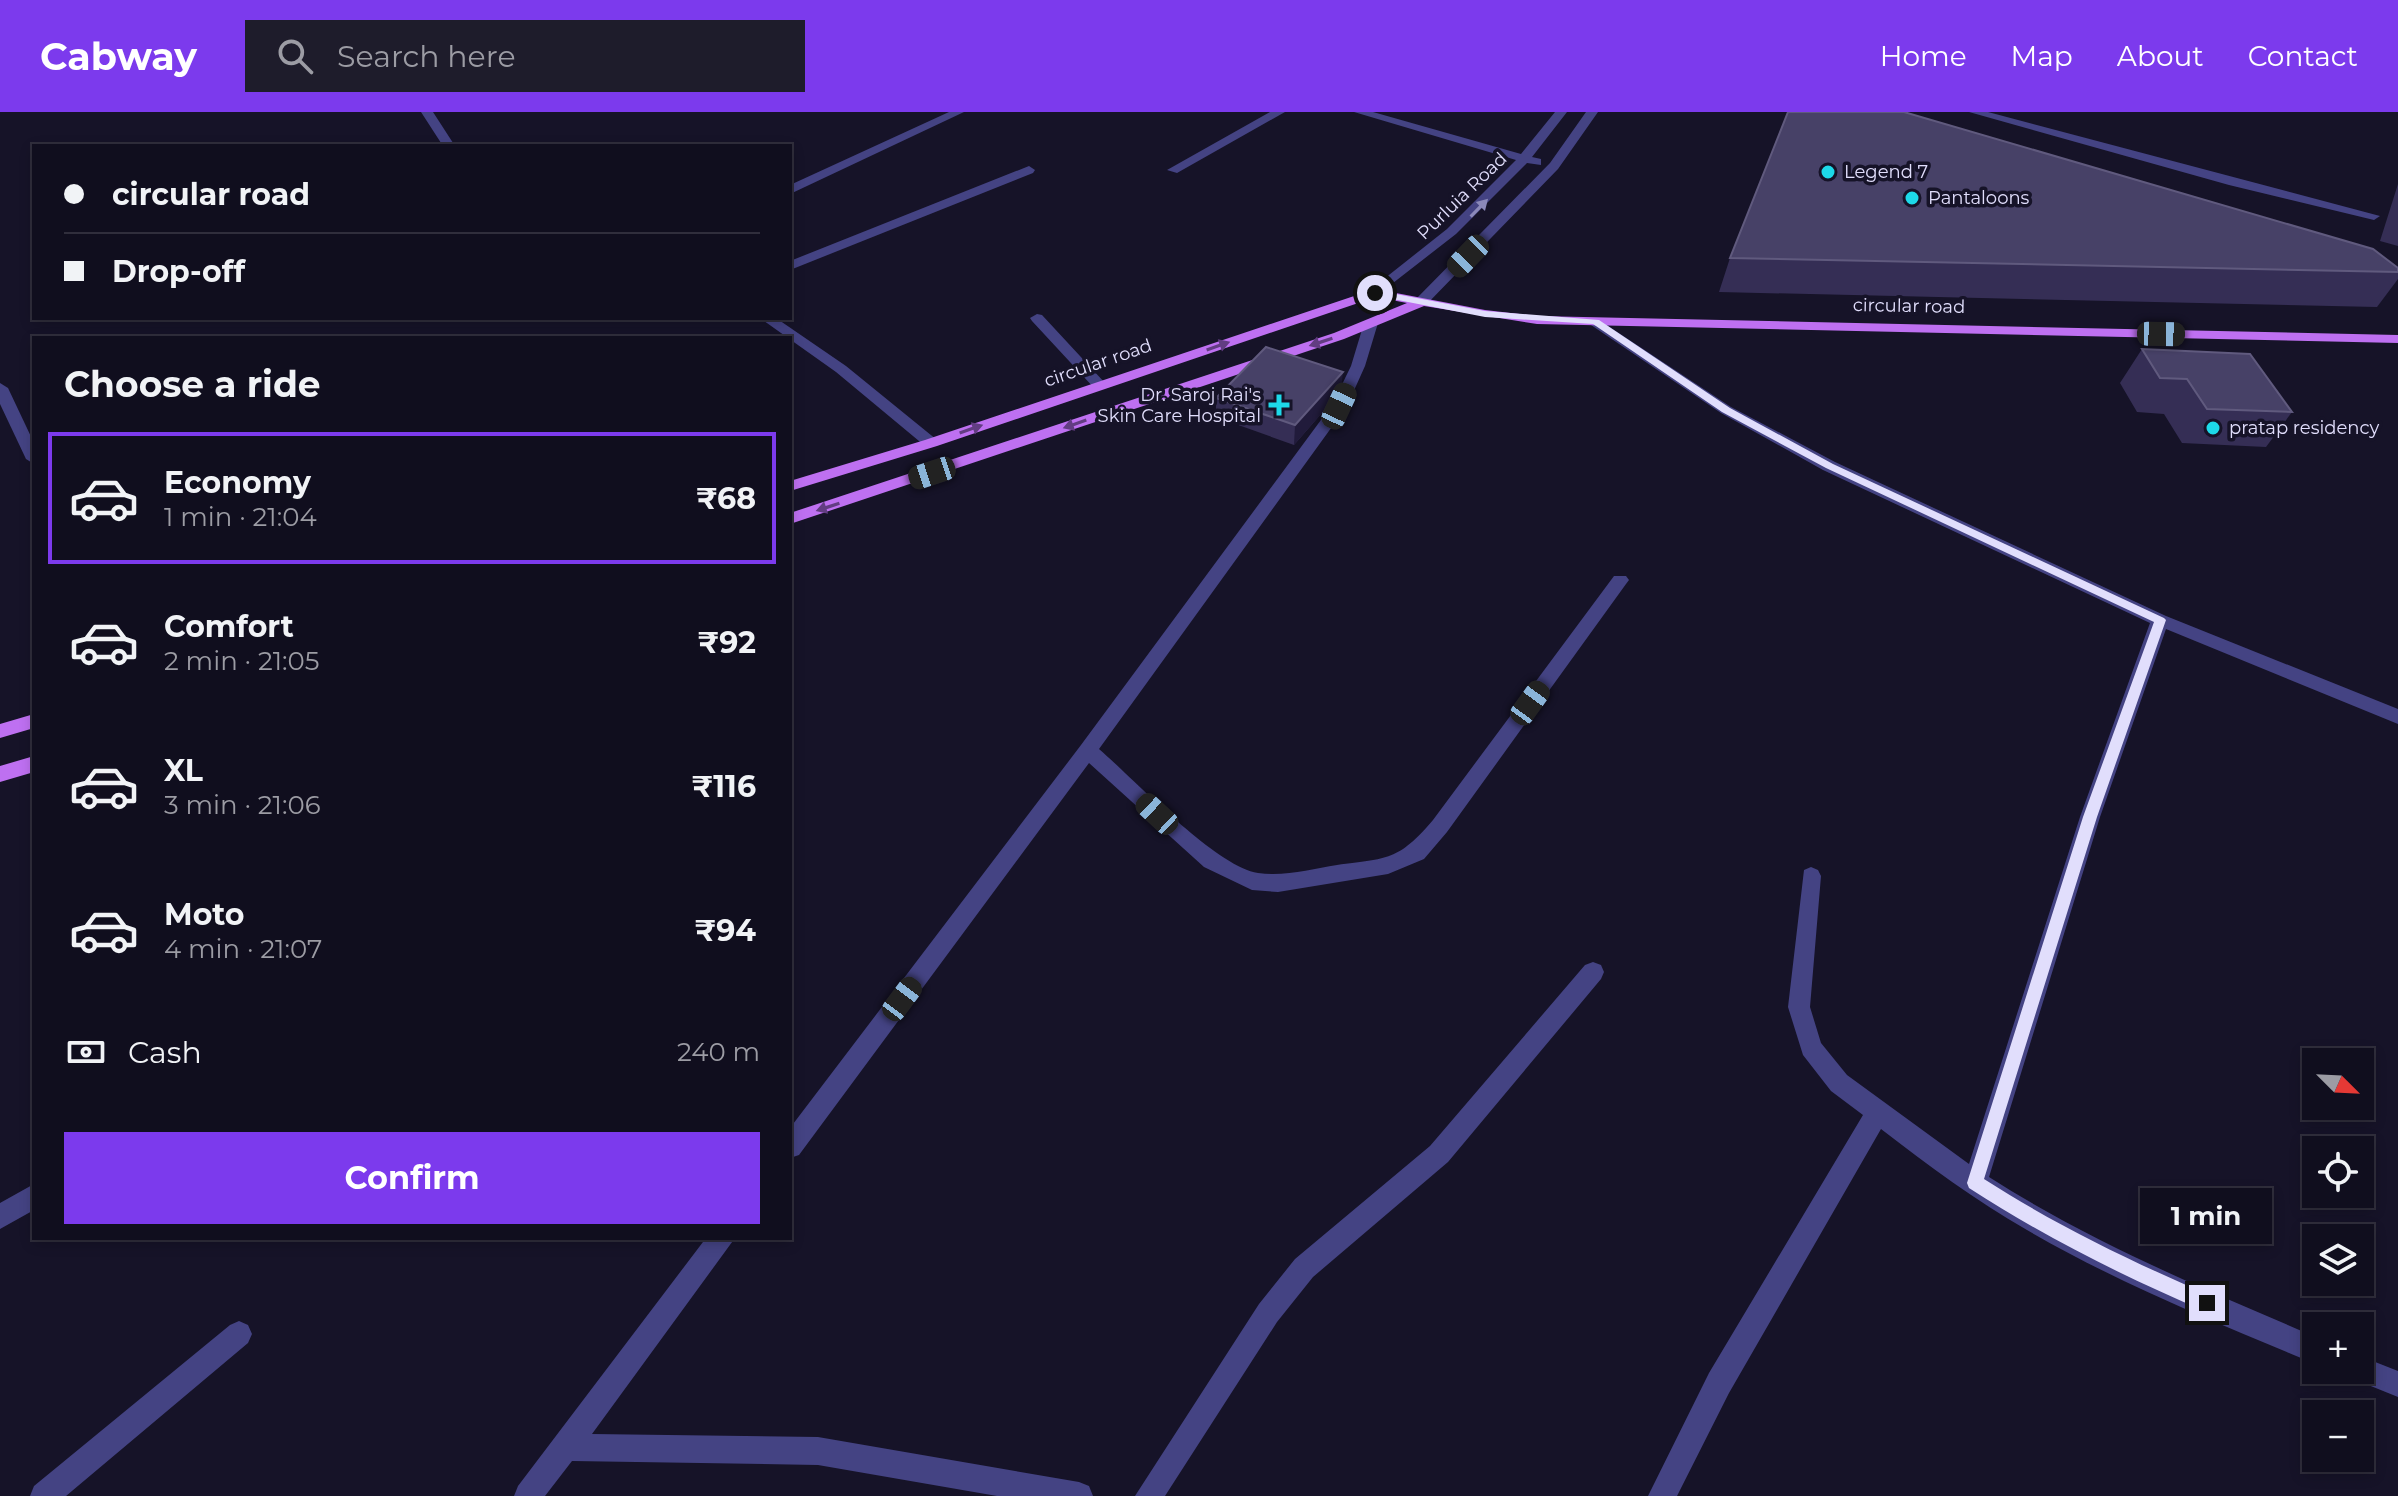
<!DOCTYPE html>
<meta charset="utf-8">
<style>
body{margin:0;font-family:Montserrat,sans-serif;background:#1e1c2b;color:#f1f3f6;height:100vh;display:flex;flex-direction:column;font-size:30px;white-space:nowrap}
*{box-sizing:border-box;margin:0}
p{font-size:26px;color:#9c9ca4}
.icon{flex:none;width:44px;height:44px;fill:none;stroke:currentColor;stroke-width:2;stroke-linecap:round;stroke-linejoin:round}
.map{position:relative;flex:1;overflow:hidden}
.details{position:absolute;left:32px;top:224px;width:760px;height:904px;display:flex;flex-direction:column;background:#100e1e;border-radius:0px;box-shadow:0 4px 12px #0003,0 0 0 2px #302e3c}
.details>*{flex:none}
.hud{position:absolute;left:32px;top:32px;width:760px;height:176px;border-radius:0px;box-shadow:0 4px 12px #0003,0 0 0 2px #302e3c;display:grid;align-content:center;height:176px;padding:0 32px;background:#100e1e}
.needle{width:52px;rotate:114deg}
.controls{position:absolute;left:2302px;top:936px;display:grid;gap:16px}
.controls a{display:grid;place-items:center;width:72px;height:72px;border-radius:0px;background:#100e1e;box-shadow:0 4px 12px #0003,0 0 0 2px #302e3c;font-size:40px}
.end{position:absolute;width:36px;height:36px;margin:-18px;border:10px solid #e1defc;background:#111;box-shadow:0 0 0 4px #111}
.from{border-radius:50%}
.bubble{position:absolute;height:56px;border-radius:0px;background:#100e1e;box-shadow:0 4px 12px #0003,0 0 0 2px #302e3c;font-size:26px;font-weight:700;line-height:56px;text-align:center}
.car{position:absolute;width:24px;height:48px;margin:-24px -12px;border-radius:10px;box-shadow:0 0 6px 2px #0007;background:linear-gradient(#222 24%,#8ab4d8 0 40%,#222 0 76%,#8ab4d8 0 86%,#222 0)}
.hud b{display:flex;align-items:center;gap:28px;height:76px;font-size:30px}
.hud b+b{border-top:2px solid #302e3c}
.hud i{width:20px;height:20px;background:#f1f3f6}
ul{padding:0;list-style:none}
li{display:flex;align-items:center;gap:24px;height:132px;margin:0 16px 12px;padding:0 16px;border:4px solid transparent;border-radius:0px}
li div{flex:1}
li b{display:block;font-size:30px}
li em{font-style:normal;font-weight:700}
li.active{border-color:#7c3aed}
li>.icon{width:72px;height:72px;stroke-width:1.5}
h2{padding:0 32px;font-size:36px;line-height:96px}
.pay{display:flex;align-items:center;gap:20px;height:88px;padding:0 32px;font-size:30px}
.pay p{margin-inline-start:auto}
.button{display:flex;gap:16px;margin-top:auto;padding:16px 32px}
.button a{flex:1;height:92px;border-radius:0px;background:#7c3aed;color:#fff;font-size:32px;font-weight:700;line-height:92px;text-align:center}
header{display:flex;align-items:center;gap:48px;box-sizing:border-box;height:112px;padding:0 40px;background:#7c3aed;color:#fff}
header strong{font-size:38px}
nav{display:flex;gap:44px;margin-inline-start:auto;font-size:28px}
.search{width:560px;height:72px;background:#1e1c2b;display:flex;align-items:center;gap:20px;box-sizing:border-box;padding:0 28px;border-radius:0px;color:#9c9ca4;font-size:30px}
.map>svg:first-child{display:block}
</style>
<header>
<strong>Cabway</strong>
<div class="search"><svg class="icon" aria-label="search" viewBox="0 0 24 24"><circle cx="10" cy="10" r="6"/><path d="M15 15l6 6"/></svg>Search here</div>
<nav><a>Home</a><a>Map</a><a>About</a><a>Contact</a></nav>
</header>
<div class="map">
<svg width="2398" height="1384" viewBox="0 0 2398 1384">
<rect width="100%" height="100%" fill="#161328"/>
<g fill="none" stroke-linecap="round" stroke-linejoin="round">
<path fill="#444383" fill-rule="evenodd" d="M0,271L8,276L34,331V352L26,347L0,292Z"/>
<path fill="#444383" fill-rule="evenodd" d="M421,0H433L455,34H443Z
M949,0H964L790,82V73Z
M1270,0H1285L1177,61L1167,58Z
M1354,0H1373L1521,42L1555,0H1567L1532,45L1541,47V53L1527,51L1456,122L1375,185L1368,181L1370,178L1447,117L1516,48Z
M1586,0H1598L1558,57L1425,194H1415V188L1550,51Z
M1969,0H1988L2380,104L2374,108L2229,73Z
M1029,54L1035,58L1033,61L790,158V149Z
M1037,202L1042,203L1105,271V277H1095L1032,209L1030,206Z
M760,206H776L846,254L937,328V334H925L836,260Z
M1596,206L1731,295L1835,350L2166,504L2398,597V612L2166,517L2100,705L1989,1065C2092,1131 2204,1177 2316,1225V1252C2219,1212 2118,1171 2027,1118C1976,1089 1928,1053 1881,1017L1729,1281L1677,1384H1648L1709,1261L1863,1003L1831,979L1803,943L1788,895L1804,758L1811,755L1818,758L1821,764L1810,895L1821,931L1847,963L1969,1052L2080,705L2150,511L1823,358L1721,301L1591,213L1589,210Z
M1371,207L1378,211L1365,254L1347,294L1099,637C1135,668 1215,754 1258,761C1284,765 1312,757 1337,753C1388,746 1398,749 1433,708L1614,464H1626L1629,468L1626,472L1447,720L1424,747L1388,762L1278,780L1252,778L1204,755L1089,651L799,1043L790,1046V1016L1081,633L1332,293L1351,254L1364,211Z
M1593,850L1601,853L1604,860L1601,867L1448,1050L1313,1165L1277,1210L1165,1384H1135L1259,1192L1295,1147L1430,1034L1585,853Z
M34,1072V1098L0,1117V1091Z
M706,1126H735L592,1322L818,1325L1079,1370L1089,1374L1093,1384H997L818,1353L572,1349L545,1384H514L518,1374Z
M239,1209L248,1213L252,1222L248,1231L66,1384H30L34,1374L230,1213Z
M2360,1244L2398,1259V1285L2351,1266L2347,1258H2360Z"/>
<path fill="#be70f1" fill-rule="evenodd" d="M1375,177L1485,198L1537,204L2398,223V231L1537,212L1424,194L1344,227L790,412V401L1334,221L1407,191L1376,185L937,334L790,379V369L925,328Z
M34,602V616L0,626V612Z
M34,644V660L0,670V654Z"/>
</g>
<path fill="#352e55" d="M2398,72V134L2380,129Z
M1730,146L2398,160V167L2377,195L1719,180Z
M2142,237L2292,300L2266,335L2182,331L2164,302L2137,300L2120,271Z
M1341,279L1294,333L1216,305V286Z"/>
<path fill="#211b3b" d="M1343,260L1341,279L1294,333L1295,313Z"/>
<path fill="#474167" stroke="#605a7e" stroke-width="2" d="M1788,0H1904L2373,137L2398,156V160L1730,146Z
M1266,235L1343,260L1295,313L1216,286Z
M2142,237L2250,242L2292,300L2207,297L2187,267L2160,266Z"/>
<defs><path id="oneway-solid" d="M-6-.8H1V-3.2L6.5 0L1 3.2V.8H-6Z" transform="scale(2)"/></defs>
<use fill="#8b89b9" href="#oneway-solid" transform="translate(1479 96) rotate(-46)"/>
<g fill="#623d82">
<use href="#oneway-solid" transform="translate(1321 230) rotate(162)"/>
<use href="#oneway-solid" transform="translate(1218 234) rotate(-19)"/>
<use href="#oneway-solid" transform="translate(1075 312) rotate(161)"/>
<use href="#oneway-solid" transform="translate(971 317) rotate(-19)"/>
<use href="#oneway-solid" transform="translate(828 395) rotate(162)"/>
</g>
<path fill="#e1defc" d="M1375,178L1485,199L1599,208L1730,296L1833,352L2164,506L2166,508L2097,705L1984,1067C2057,1114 2133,1150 2213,1185L2215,1191L2213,1197L2207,1200C2124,1165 2045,1125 1969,1076L1967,1071L2083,705L2154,510L1826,356L1722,300L1593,212L1485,205L1372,183Z"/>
<g fill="#1dd9e9" stroke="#161328" stroke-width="3">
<circle cx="1828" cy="60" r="8"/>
<circle cx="1912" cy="86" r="8"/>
<path d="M1275 281h8v8h8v8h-8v8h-8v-8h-8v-8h8z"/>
<circle cx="2213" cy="316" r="8"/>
</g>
<g text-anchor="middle" stroke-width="7" stroke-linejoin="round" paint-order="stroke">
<g font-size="18" fill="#e1defc" stroke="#161328" text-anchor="start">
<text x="1844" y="66">Legend 7</text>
<text x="1928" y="92">Pantaloons</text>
<text x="1261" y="289" text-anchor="end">Dr. Saroj Rai's<tspan x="1261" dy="21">Skin Care Hospital</tspan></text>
<text x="2229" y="322">pratap residency</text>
</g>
<g font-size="18" fill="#e1defc" stroke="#161328">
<text transform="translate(1462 84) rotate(-44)" y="6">Purluia Road</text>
<text transform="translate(1909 194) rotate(1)" y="6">circular road</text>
<text transform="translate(1098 251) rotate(-19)" y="6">circular road</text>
</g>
</g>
</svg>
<div class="controls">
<a><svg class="needle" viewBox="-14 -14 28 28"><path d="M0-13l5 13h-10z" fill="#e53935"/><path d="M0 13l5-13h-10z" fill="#9c9ca4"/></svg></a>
<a><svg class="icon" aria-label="locate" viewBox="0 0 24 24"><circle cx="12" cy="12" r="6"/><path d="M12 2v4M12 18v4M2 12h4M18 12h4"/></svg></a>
<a><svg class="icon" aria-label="layers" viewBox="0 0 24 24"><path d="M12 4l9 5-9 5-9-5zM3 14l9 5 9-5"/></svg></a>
<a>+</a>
<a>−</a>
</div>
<i class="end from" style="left:1375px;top:181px"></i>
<i class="end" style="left:2207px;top:1191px"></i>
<div class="bubble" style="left:2140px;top:1076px;width:132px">1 min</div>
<i class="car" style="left:1468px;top:144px;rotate:224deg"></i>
<i class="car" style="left:2161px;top:222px;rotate:91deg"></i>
<i class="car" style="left:1339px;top:294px;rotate:25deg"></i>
<i class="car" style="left:932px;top:361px;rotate:252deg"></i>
<i class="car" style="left:1530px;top:591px;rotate:36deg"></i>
<i class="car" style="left:1157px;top:702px;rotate:313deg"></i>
<i class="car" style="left:902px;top:887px;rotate:37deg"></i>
<div class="hud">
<b><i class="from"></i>circular road</b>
<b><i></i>Drop-off</b>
</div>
<section class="details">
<h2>Choose a ride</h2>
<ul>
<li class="active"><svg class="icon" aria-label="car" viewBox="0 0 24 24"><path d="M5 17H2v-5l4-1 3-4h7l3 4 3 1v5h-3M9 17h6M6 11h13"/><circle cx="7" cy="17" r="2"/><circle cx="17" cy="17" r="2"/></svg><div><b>Economy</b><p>1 min · 21:04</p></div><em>₹68</em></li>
<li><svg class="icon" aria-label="car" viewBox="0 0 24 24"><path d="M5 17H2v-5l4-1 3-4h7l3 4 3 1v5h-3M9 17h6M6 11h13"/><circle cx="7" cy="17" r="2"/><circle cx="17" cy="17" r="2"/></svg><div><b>Comfort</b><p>2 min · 21:05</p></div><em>₹92</em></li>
<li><svg class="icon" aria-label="car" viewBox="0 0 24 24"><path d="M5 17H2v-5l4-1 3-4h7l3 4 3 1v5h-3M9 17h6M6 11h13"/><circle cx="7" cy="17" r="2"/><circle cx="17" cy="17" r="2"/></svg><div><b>XL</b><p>3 min · 21:06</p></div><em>₹116</em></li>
<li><svg class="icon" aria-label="car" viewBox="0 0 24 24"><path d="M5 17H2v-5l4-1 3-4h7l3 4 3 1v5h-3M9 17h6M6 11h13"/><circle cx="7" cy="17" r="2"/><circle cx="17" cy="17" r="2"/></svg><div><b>Moto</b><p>4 min · 21:07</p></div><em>₹94</em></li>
</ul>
<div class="pay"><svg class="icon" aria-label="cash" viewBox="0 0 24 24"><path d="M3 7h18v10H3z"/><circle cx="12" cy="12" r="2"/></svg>Cash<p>240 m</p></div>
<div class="button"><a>Confirm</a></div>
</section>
</div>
